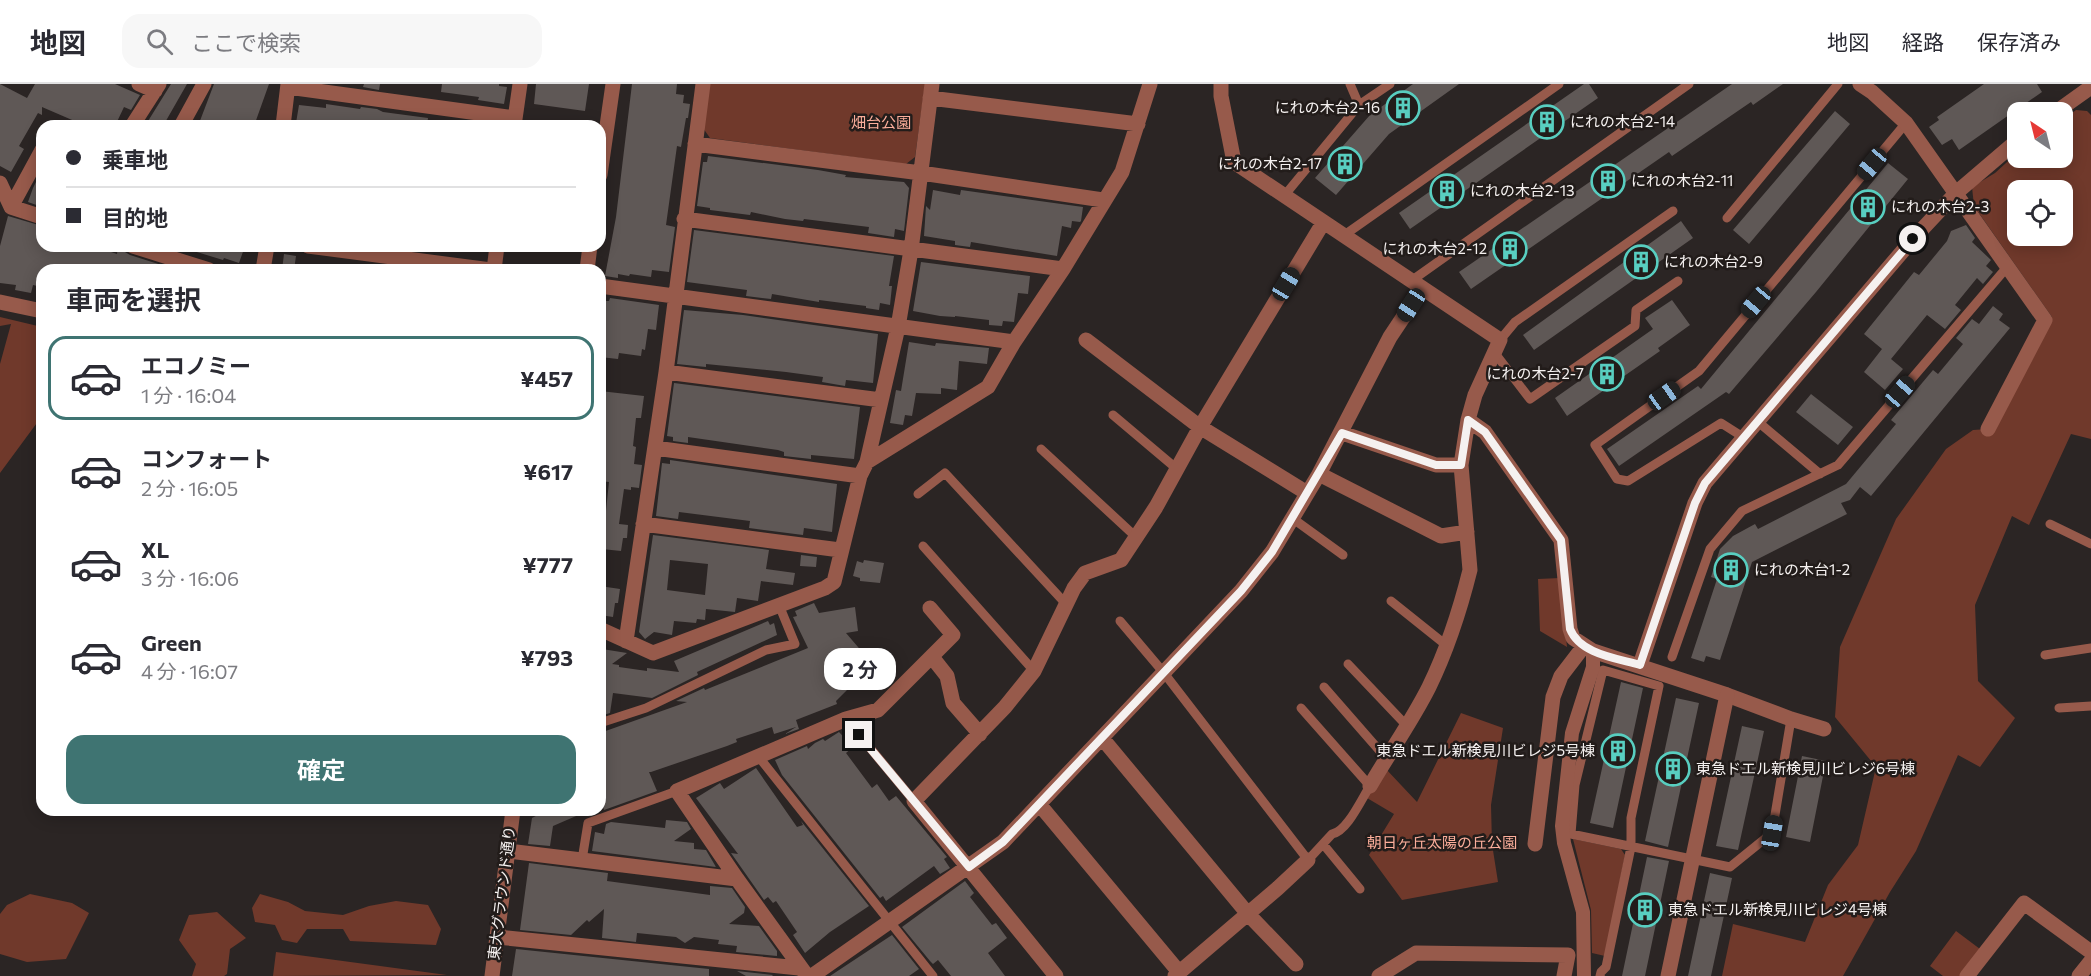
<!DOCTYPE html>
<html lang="ja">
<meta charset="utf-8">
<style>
body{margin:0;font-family:Commissioner,"Noto Sans JP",sans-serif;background:#f7f7f7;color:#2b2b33;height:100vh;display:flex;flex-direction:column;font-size:22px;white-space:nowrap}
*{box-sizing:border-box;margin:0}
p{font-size:20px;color:#7c7c81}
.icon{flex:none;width:33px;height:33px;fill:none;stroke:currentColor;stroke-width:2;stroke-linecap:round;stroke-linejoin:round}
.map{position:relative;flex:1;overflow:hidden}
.drawer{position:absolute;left:36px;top:180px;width:570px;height:552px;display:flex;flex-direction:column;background:#fff;border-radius:18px;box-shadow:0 3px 15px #0003}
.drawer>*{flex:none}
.top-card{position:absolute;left:36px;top:36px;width:570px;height:132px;border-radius:18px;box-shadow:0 3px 15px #0003;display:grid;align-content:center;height:132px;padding:0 30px;background:#fff}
.needle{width:39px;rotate:325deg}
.controls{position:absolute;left:2007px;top:18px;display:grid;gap:12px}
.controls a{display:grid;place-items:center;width:66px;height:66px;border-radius:12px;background:#fff;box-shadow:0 3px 15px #0003;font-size:30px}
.end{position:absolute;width:27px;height:27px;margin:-14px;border:8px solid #f5f1f0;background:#111;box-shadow:0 0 0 3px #111}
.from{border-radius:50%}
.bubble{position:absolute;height:42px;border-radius:18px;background:#fff;box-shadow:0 3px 15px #0003;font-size:20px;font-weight:700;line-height:42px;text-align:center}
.car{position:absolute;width:18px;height:36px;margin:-18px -9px;border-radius:8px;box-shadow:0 0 4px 2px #0007;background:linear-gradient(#222 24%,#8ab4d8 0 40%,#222 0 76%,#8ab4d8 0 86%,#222 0)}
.top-card b{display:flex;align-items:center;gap:21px;height:57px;font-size:22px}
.top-card b+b{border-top:2px solid #e1e1e2}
.top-card i{width:15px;height:15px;background:#2b2b33}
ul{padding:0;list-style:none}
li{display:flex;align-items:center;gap:18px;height:84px;margin:0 12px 9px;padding:0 18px;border:3px solid transparent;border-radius:18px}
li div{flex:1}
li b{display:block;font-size:22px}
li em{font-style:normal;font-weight:700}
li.current{border-color:#3f7472}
li>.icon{width:54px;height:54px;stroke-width:1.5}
h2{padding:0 30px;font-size:27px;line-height:72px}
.cta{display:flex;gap:12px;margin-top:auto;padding:12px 30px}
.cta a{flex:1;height:69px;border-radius:18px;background:#3f7472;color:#fff;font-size:24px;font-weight:700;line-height:69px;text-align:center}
header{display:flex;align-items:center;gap:36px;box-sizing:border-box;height:84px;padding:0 30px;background:#fff;border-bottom:2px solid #e1e1e2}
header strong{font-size:28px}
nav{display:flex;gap:33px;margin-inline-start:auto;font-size:21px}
.search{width:420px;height:54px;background:#f7f7f7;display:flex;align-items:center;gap:15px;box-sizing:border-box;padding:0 21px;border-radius:18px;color:#7c7c81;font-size:22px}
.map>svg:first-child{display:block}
</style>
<header>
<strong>地図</strong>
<div class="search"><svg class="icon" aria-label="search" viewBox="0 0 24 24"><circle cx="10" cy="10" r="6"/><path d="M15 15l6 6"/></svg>ここで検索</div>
<nav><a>地図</a><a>経路</a><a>保存済み</a></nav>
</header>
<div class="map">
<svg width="2091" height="892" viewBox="0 0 2091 892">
<rect width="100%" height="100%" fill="#2b2524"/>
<path fill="#70392b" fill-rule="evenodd" d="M709,0H925L915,73L906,80L710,54L703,44Z
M2076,26L2087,27L2091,31V355L2071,350L2029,441L2012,432L1975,521L1978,597L2015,634L1980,683L1958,671L1916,767L1890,808L1843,892H1722L1733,840L1805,858L1828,801L1858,761L1876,683L1835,633L1840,563L1896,435L1946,365L1973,346L1988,345L2052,233L1974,122L1972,103L1995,89L2017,69L2018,74H2062L2063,36ZM2018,106H2062V152H2018Z
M0,233L42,243V332L0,389V280L11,240L0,242Z
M1560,494L1567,563L1540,547L1538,495Z
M1461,629L1503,644L1491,721L1492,760L1498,798L1402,816L1369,771L1394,730L1367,714L1385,684L1417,718Z
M1573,755L1621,765L1625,771L1605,872L1592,869L1591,826Z
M30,810L72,819L89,829L66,875L27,878L0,870V830L7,821Z
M260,810L288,818L305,827L343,831L369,822L396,817L428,821L441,845L436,861L350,857L343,845H307L297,859L282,856L275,841L255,838L252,824Z
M217,828L246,854L230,865L227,890L224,892H192L196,880L179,856L189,831Z
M1956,847L1980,865L1960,892H1943L1930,882Z
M276,868L447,891L273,892Z"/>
<path fill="#5f5856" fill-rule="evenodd" d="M0,0L27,14L35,0H115L140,11L131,26L124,23L115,42H86L42,23V31L38,29L19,62L24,65L11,88L0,82Z
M171,0H187L163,42H145Z
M214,0H269L254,42H198Z
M364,0H380L379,6L363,3Z
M442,0H499V2L507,3L504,20L478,16L479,13L441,8Z
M536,0H589L585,27L534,20Z
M632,0H677L676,10L684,11L683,19L690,20L688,34H686L681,63L677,62L666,141L675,143L669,188L652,186L651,193L630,190L629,192L618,190V194L605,192L616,133Z
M1413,0H1459L1389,50L1336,111L1315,94L1370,31Z
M1584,0H1589L1598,14L1410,145L1399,129Z
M1732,0H1783L1753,21L1751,18L1672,72L1669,68L1471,205L1459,188Z
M1984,0H2037L2042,8L1959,66L1952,55L1942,61L1929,43L1939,36L1937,33Z
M326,20L360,25L361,23L377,25L383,28L428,34L427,42H349L319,38L318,42L296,39L299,21L326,24Z
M1835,27L1850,40L1749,160L1733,146Z
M708,72L818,86L846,91L845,93L904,98L909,104L904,147L895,145L894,153L868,149L869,143L804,135L803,137L785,135L751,128L750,131L710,126V124L697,122L703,78H707Z
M1888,79L1908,95L1816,208L1729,310L1726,308L1619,382L1607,365L1698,302L1701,305Z
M42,86V123L28,118L33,104Z
M933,106L960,111L961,106L1083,123L1081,137L1080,138L1072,137L1071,144L1062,142L1057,172L971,158L970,163L955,161V157L924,152L926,122L930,126Z
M8,132L42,142V162H93L117,170L118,162H123L125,168L130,171L174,185L42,186V203L33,201L31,209L15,206L16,201L0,199V162Z
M1681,137L1693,154L1534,266L1523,251Z
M1966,141L1975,154L1972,158L1991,176L1986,182L1993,188L1983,200L1977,194L1955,221L1961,226L1945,245L1927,231L1891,275L1903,285L1885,306L1864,288L1882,265L1864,250L1914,188L1919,191L1947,157L1951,147Z
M694,146L894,172L889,202H892L890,221L880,219L879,226L866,224V222L819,216V218L772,210L771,215L746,212L747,206L687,198Z
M187,162H245L239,179L224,174L223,176L187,165Z
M284,170L296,172L294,186H282Z
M921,178L1030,192L1028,210L1018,209L1014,238L1003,237L1002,242L989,241V236L955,232V233L940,232L913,227Z
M610,214L659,221L656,246L648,245L645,266L642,265L641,272L619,269L618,275L600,273V242H602L605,217H609Z
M1672,216L1690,241L1658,264L1660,267L1567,332L1555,314L1653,245L1645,234Z
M1993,222L2003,230L1999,236L2010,244L1871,412L1860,403L1850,416L1841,419L1847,430L1752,478L1720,576L1706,572L1704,578L1691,574L1717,495L1711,493L1720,465L1733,452L1755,440L1758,445L1846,400L1896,340L1891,336L1933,286L1938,290L1963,260L1956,254L1972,235L1979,240Z
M684,226L743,231L878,250L873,299L846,296L845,302L822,298L823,293L786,288L706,280V283L677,280Z
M909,258L935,262L936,259L989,264L987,280L959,277L957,306L941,304V310L916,309L912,332L905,331L903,341L890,339L896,306L901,307Z
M674,299L860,323L854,375L811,371V375L784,372V368L778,366L688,353V359L673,357V353L667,352Z
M600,307L644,312L641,334H636L633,362L636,363L634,380L642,381L639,404L631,403V406L624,405L619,440L628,441L627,454H623L621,467L602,465L609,398L600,397Z
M1811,310L1853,343L1838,361L1796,328Z
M670,376L837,400L832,448L804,444L803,451L749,444L750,437L679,428L678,435L656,432L662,379L670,380Z
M653,451L769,466L766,485L795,489L793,501L761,497L758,517L737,514L735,528L706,525L705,536L697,535L696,539L674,537L672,551L654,548L645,555L639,548ZM670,476L708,480L705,511L667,506Z
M801,471L817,473L816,483L800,482Z
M864,476L884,479L880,499L860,497V494L853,492L857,477L863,479Z
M600,502L620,505L618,519H615L613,533L600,531Z
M814,519L819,529L855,523L858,547L846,549L864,570L846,586L853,593L844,603L847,606L836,617L837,620L796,636L799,645L785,650L796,643L774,650L772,643L736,655L737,658L727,662L651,688H649L657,707L604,726L600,713V649L687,618L676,617L704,604L705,606L808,564L793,533L797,532L795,527Z
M768,537L770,541L774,539L777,551L697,588L698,591L652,614L613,609L610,629L600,632L602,565L627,569L612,580L619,581V583L647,587V584L679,588L674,577Z
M1621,598L1643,604L1613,744L1590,739Z
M1676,614L1699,619L1668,763L1645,757Z
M1742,642L1764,647L1738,766L1716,762Z
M839,648L853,663L846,669L872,704L877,700L889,717L896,712L947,773L944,775L950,784L940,790L934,782L886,817L883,812L880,814L782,691L775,676L807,662L808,665L815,659L823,655L825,657Z
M1802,672L1826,677L1810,758L1786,753Z
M756,684L797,743L803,741L801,737L869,822L830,848L805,869L793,851L797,848L776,817L773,819L768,813L764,816L731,769L738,770L696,714L720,699L724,705Z
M547,726H590L553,742L550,762L528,760L532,734Z
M666,736L687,738L691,745L674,757L694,759V765L706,766L716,783L592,767L595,748L604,750L606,740L611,738L665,744Z
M1647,773L1669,777L1645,892H1622Z
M529,779L608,789L607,797L710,811V802L732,804L745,823L744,829L729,840L759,842L777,867V872L736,868L737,862L718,860L719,856L694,853L685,859L676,853L637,849L636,858L602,854L604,825L589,838L587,836L571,851L520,846Z
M1710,789L1732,794L1711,892H1688Z
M965,797L974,809L970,813L992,841L996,839L1007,854L988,869L1005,892H951L938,876L933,880L930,877L902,843Z
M892,851L919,885L909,892H830Z
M516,865L709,885V892H512Z
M737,887L773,891L772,892H746Z"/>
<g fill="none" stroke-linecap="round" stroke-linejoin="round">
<path stroke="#975a4b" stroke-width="9" d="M1350,0L1359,21
M1284,112L1359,21L1390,0
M1727,134L1838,0
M1343,152L1559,0
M1411,197L1689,0
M1500,256L1515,238L1673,127
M1494,268L1530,315L1635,242L1636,226L1678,197
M1113,331L1177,385
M1757,337L1820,390
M1743,353L1721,339L1628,397L1617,395L1595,361L1699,287L1906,39
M1041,365L1136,453
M918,410L945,389L1066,520
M1292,434L1343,471
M2050,440L2091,460
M923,462L1034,587
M1391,517L1446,561
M1120,537L1164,589L1308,776L1332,750C1347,748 1362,714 1370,702L1301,624
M2045,571L2091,564
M1672,573L1710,465L1742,427L1838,381L2008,182
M1348,580L1406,641
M1324,603L1386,674
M2059,624L2091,622
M846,635L914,717
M600,639L646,624L766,566L795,560L779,521
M758,672L933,892
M1323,760L1360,805
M582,776L588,739L677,707
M1600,892L1601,888L1606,883L1631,763V734L1659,602L1603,586L1575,701L1571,750L1730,783L1772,749L1791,635"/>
<path stroke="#975a4b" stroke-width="14" d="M1584,892L1583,828L1564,759L1562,742L1572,649L1593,583V567"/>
<path stroke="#975a4b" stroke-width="15" d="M139,0L155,7
M1221,0V12L1234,78L1500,256L1475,311L1468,336L1461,381L1470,486C1460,526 1447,566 1429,603C1412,637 1389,669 1370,702
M1860,0L1872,8L1906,39L2045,236L1988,345
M288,3L515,34
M930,14L1138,40
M132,42L159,0
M181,42L204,0
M283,42L288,0
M514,42L520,0
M695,60L921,89L1103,116
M0,99L11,123L42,133
M11,123L42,66
M684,135L1063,185
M133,162L209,186
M308,162L491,186
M263,186L267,162
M494,186L497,162
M600,202L1014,258
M0,218L42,227
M1086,256L1200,343L1307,409
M666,288L881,316
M1468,336L1485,348L1561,456L1570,545L1573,554L1593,567L1727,611L1791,635L1824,645
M1342,349L1436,381H1461
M655,364L860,392
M867,378L988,303L1014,258L1063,185L1122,88L1150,0
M1319,390L1441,452L1467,448
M643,440L840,466
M600,545L653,569L825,504L834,498L860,392L867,378L898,243L911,166L932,0
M626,557L666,288L703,0
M932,573L947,592L953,619L980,650
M1102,654L1248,830L1296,880
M1039,720L1179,888
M1535,760L1553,613L1561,592L1584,562
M508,767L737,795
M497,853L799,884
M807,892L737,795L677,707L846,635L878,626L953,551L930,524
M812,892L1003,758L1241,507L1272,468L1319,390L1390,253L1422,205
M1056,892L914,717L1005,623L1034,587L1074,504L1085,489L1121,476L1156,423L1200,343L1323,139
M1175,892L1278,804L1308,776
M1379,892L1416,869L1568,871L1564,892
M1967,892L2024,819L2091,868
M2079,892L2091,877"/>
<path stroke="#975a4b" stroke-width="15" d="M2056,28L2091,3
M600,91L613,0
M587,186L590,162
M1640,581L1695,419L1705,399L1913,155L1956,109L2018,56
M492,892L513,726
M1668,892L1727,611"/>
</g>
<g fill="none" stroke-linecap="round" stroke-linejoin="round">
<path stroke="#f5f1f0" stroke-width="8" d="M859,651L969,783L1003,758L1241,507L1272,468L1342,349L1436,381H1461L1468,336L1485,348L1561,456L1570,545C1580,570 1616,574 1640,581L1695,419L1705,399L1913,155"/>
</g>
<defs>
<g id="building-ring" transform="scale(1.725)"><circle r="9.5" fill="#221c1a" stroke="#58cec0" stroke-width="1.5"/><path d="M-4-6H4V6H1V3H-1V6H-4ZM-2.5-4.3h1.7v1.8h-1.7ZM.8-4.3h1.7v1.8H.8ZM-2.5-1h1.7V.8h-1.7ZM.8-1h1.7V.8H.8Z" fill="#58cec0"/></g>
</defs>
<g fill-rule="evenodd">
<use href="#building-ring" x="1403" y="24"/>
<use href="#building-ring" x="1547" y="38"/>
<use href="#building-ring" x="1345" y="80"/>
<use href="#building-ring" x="1608" y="97"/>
<use href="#building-ring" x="1447" y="107"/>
<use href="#building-ring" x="1868" y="123"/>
<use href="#building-ring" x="1510" y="165"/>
<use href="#building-ring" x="1641" y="178"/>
<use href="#building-ring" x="1607" y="290"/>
<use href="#building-ring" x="1731" y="486"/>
<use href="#building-ring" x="1618" y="667"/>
<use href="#building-ring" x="1673" y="685"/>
<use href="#building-ring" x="1645" y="826"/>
</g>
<g text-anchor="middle" stroke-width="5" stroke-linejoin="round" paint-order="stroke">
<g font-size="15" fill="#f5f1f0" stroke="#221c1a" text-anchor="start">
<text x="1380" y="29" text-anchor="end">にれの木台2-16</text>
<text x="1570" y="43">にれの木台2-14</text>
<text x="1322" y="85" text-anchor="end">にれの木台2-17</text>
<text x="1631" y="102">にれの木台2-11</text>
<text x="1470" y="112">にれの木台2-13</text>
<text x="1891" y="128">にれの木台2-3</text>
<text x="1487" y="170" text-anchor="end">にれの木台2-12</text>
<text x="1664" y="183">にれの木台2-9</text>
<text x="1584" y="295" text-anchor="end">にれの木台2-7</text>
<text x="1754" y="491">にれの木台1-2</text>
<text x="1595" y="672" text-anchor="end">東急ドエル新検見川ビレジ5号棟</text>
<text x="1696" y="690">東急ドエル新検見川ビレジ6号棟</text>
<text x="1668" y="831">東急ドエル新検見川ビレジ4号棟</text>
</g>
<g font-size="15" fill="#fcae9b" stroke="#221c1a">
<text x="881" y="44">畑台公園</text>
<text x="1442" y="764">朝日ヶ丘太陽の丘公園</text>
</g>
<g font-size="15" fill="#f5f1f0" stroke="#221c1a">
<text transform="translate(502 809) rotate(-83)" y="5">東大グラウンド通り</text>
</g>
</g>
</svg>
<div class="controls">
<a><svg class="needle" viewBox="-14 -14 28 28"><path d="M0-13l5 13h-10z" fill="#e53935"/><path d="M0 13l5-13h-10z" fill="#7c7c81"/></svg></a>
<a><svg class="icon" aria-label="locate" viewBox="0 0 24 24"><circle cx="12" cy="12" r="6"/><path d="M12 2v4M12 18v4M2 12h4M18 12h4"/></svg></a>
</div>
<i class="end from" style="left:1913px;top:155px"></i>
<i class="end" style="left:859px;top:651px"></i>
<div class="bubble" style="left:824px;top:564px;width:72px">2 分</div>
<i class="car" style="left:1872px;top:80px;rotate:220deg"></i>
<i class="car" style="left:1286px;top:200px;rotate:31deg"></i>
<i class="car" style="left:1756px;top:218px;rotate:220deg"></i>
<i class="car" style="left:1411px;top:221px;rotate:213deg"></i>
<i class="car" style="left:1900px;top:308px;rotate:41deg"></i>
<i class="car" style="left:1664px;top:312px;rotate:55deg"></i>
<i class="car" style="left:1772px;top:749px;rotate:10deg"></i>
<div class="top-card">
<b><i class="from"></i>乗車地</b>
<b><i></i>目的地</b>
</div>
<section class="drawer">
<h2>車両を選択</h2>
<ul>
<li class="current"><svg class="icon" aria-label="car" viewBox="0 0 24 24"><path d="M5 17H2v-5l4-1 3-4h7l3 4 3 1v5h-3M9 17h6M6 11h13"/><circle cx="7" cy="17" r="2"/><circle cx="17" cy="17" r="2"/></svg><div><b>エコノミー</b><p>1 分 · 16:04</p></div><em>¥457</em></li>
<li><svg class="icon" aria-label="car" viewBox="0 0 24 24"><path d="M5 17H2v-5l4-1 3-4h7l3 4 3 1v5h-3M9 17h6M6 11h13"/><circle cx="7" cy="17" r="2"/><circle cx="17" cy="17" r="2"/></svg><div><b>コンフォート</b><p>2 分 · 16:05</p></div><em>¥617</em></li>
<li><svg class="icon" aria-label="car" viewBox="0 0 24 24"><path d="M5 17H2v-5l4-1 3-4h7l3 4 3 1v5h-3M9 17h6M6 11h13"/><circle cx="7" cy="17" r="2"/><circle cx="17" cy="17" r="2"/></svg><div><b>XL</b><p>3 分 · 16:06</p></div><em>¥777</em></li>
<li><svg class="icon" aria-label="car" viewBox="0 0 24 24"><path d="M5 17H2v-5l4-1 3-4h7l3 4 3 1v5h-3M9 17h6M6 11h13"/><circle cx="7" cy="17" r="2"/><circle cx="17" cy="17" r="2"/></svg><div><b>Green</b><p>4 分 · 16:07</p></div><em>¥793</em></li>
</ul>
<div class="cta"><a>確定</a></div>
</section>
</div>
